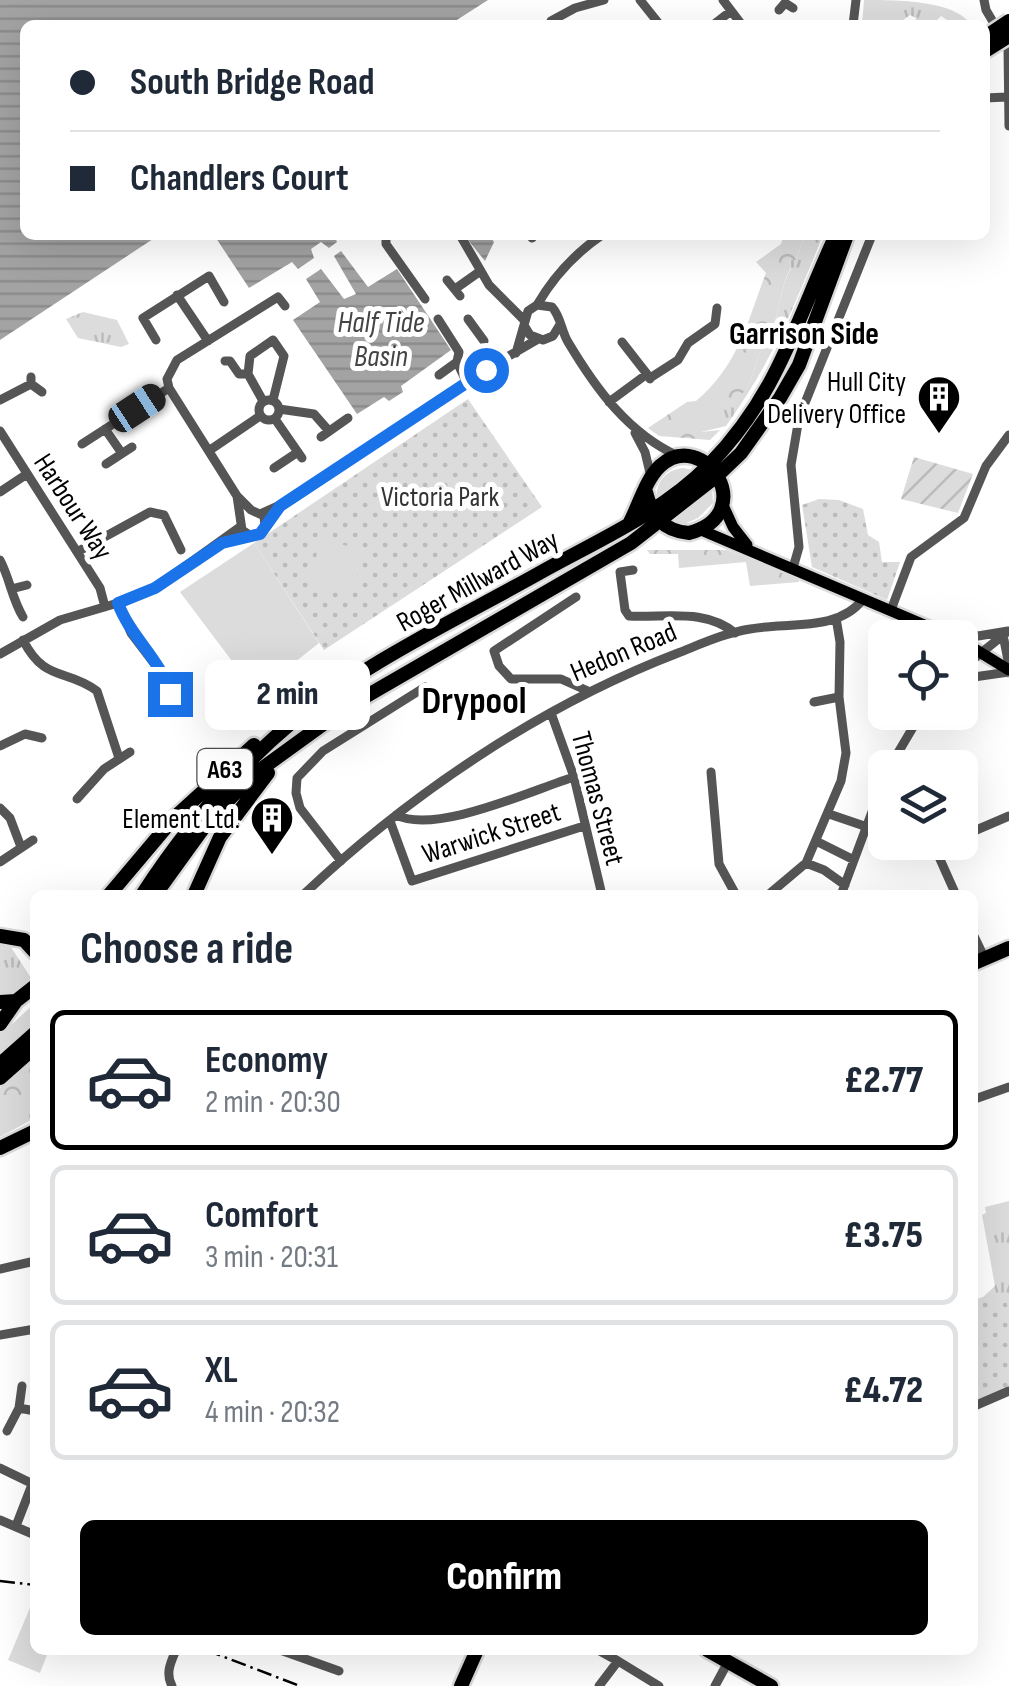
<!DOCTYPE html>
<meta charset="utf-8">
<style>
body{margin:0;font-family:"Sofia Sans Condensed",sans-serif;background:#f2f2f3;color:#1f2937;height:100vh;display:flex;flex-direction:column;font-size:38px;white-space:nowrap}
*{box-sizing:border-box;margin:0}
p{font-size:32px;color:#747a83}
.icon{flex:none;width:55px;height:55px;fill:none;stroke:currentColor;stroke-width:2;stroke-linecap:round;stroke-linejoin:round}
.map{position:relative;flex:1;overflow:hidden}
.details{position:absolute;left:30px;top:890px;width:948px;height:765px;display:flex;flex-direction:column;background:#fff;border-radius:15px;box-shadow:0 10px 40px #0002}
.details>*{flex:none}
.guide{position:absolute;left:20px;top:20px;width:970px;height:220px;border-radius:15px;box-shadow:0 10px 40px #0002;display:grid;align-content:center;height:220px;padding:0 50px;background:#fff}
.tools{position:absolute;left:868px;top:620px;display:grid;gap:20px}
.tools a{display:grid;place-items:center;width:110px;height:110px;border-radius:15px;background:#fff;box-shadow:0 10px 40px #0002;font-size:50px}
.end{position:absolute;width:45px;height:45px;margin:-22px;border:12px solid #1a73e8;background:#fff;box-shadow:0 0 0 5px #fff}
.from{border-radius:50%}
.bubble{position:absolute;height:70px;border-radius:15px;background:#fff;box-shadow:0 10px 40px #0002;font-size:32px;font-weight:800;line-height:70px;text-align:center}
.car{position:absolute;width:30px;height:60px;margin:-30px -15px;border-radius:12px;box-shadow:0 0 8px 2px #0007;background:linear-gradient(#222 24%,#8ab4d8 0 40%,#222 0 76%,#8ab4d8 0 86%,#222 0)}
.guide b{display:flex;align-items:center;gap:35px;height:95px;font-size:38px}
.guide b+b{border-top:2px solid #e0e1e3}
.guide i{width:25px;height:25px;background:#1f2937}
ul{padding:0;list-style:none}
li{display:flex;align-items:center;gap:30px;height:140px;margin:0 20px 15px;padding:0 30px;border:5px solid #e0e1e3;border-radius:15px}
li div{flex:1}
li b{display:block;font-size:38px}
li em{font-style:normal;font-weight:800}
li.current{border-color:#000}
li>.icon{width:90px;height:90px;stroke-width:1.5}
h2{padding:0 50px;font-size:45px;line-height:120px}
.action{display:flex;gap:20px;margin-top:auto;padding:20px 50px}
.action a{flex:1;height:115px;border-radius:15px;background:#000;color:#fff;font-size:40px;font-weight:800;line-height:115px;text-align:center}
.map>svg:first-child{display:block}
</style>
<div class="map">
<svg width="1009" height="1686" viewBox="0 0 1009 1686">
<defs>
<pattern id="grass-tufts" width="24" height="20" patternUnits="userSpaceOnUse" patternTransform="scale(2.5)"><rect width="24" height="20" fill="#dcdcdc"/><path d="M3 7l-1-3M5 7V3M7 7l1-3M15 17l-1-3M17 17v-4M19 17l1-3" fill="none" stroke="#bbb"/></pattern>
<pattern id="forest-crowns" width="20" height="18" patternUnits="userSpaceOnUse" patternTransform="scale(2.5)"><rect width="20" height="18" fill="#dcdcdc"/><path d="M2 6a3 3 0 1 1 6 0M12 15a3 3 0 1 1 6 0" fill="none" stroke="#bbb"/></pattern>
<pattern id="park-dots" width="8" height="8" patternUnits="userSpaceOnUse" patternTransform="scale(2.5)"><rect width="8" height="8" fill="#dcdcdc"/><path d="M2 2h.1M6 6h.1" fill="none" stroke="#bbb" stroke-width="1.8" stroke-linecap="round"/></pattern>
<pattern id="garden-furrows" width="10" height="10" patternUnits="userSpaceOnUse" patternTransform="scale(2.5)"><rect width="10" height="10" fill="#dcdcdc"/><path d="M-1 1l2-2M0 10L10 0M9 11l2-2" fill="none" stroke="#bbb"/></pattern>
<pattern id="water-rules" width="6" height="5" patternUnits="userSpaceOnUse" patternTransform="scale(2.5)"><rect width="6" height="5" fill="#a3a3a3"/><path d="M0 2.5h6" fill="none" stroke="#8b8b8b"/></pattern>
</defs>
<rect width="100%" height="100%" fill="#fff"/>
<path fill="url(#grass-tufts)" d="M864,0C895,0 956,0 971,25H955L941,16L932,25H915L916,18L910,15L896,25H862Z
M805,235H823C794,307 772,362 726,426L701,432L691,420C706,408 728,408 741,394C752,384 753,371 758,358C761,348 768,339 772,329C781,309 780,287 791,268L789,259L796,260Z
M83,312L117,320L129,344L121,347L78,338L66,319Z
M683,468L698,471L657,503C654,485 664,470 683,468Z
M712,487L713,503L698,518L684,524L671,520Z
M5,938L35,984L3,996L0,995V942Z
M35,1003V1025L0,1056V1030L7,1023L12,1024Z
M1009,1201V1392L973,1407V1300L983,1297L995,1286L982,1215L986,1213L985,1207Z"/>
<path fill="url(#forest-crowns)" d="M784,235H805L796,260H789L791,267C780,287 781,309 772,329C768,339 762,347 758,358C753,371 752,383 742,394C728,408 707,408 692,420L702,425L701,432L720,430L710,440L659,436L648,428L687,402L696,401C739,365 747,322 766,273L756,262L781,244Z
M647,550H727L798,578L799,582L750,586L746,562L679,568L678,554H650Z
M35,1059V1118L0,1137V1088Z"/>
<path fill="url(#park-dots)" d="M468,399L542,507L324,650L254,543Z
M819,499L839,500L863,509L868,535L879,542L882,562H900L887,600L812,567L802,505Z
M1005,1297L1009,1310V1387L973,1403L972,1305Z"/>
<path fill="url(#garden-furrows)" d="M914,457L973,474L958,513L901,499Z"/>
<path fill="#dcdcdc" d="M319,541L362,548L354,593L311,586Z
M254,543L319,643L256,693L180,592Z
M32,1603L35,1605V1650H49L40,1673L8,1660Z"/>
<path fill="url(#water-rules)" d="M0,0H488L449,25H25V235H159L0,340Z
M214,235H334L337,242L329,248L321,242L311,249L314,258L298,269L292,262L249,288Z
M464,235H489L494,242L485,261Z
M341,251L368,287L397,269L451,350L401,386L403,392L389,401L384,397L357,414L293,320L320,302L306,279L321,269L344,299L356,294L334,256Z"/>
<g fill="none" stroke-linecap="round" stroke-linejoin="round">
<g stroke="#dbdbdb" stroke-width="16">
<path id="major" d="M723,505L733,527L747,545
M701,530L955,638
M960,640L1009,670"/>
</g>
<g stroke="#dbdbdb" stroke-width="19">
<path id="highway" d="M630,522C639,505 646,479 660,466C704,426 761,514 689,533C663,531 652,516 646,492
M109,895L174,818L254,745
M142,895C184,830 231,774 290,724C363,663 460,618 543,571C599,540 663,512 709,465C779,393 795,323 836,235
M155,895L210,819L253,775L344,709L631,543L718,475L741,453L780,398L799,365L847,235
M194,895L220,837L268,773
M0,936L24,940L35,952
M972,964L1009,948
M0,1002L16,1001L35,986
M0,1024L16,1001
M0,1064L35,1033
M0,1078L35,1047
M0,1148L35,1131
M707,1650L771,1686
M461,1686L477,1650"/>
</g>
<path stroke="#555" stroke-width="9" d="M640,0L660,25
M723,0L742,25
M984,0L986,10L1008,47L1009,126
M779,10L785,3L793,8
M551,21L575,8L604,0
M713,25L731,11
M853,25L856,0
M985,98L1007,97
M386,235V244L425,299
M460,235L489,285L524,320
M530,235L532,238
M447,280L460,296
M455,289L479,272
M177,295L208,341
M537,305C554,276 574,254 602,235
M438,319L459,352L457,362L467,383
M468,319L484,341
M525,327L530,335L543,340L553,336L559,326
M156,340L143,318L209,276L224,302
M622,342L647,374
M516,353L528,311L537,305L552,307C561,317 561,330 568,342C596,389 628,433 678,456
M225,361H230L239,374H248
M439,375L457,362
M31,377V384L42,392
M650,378L678,360L688,343L715,324L717,308
M259 410a10 10 0 1 1 20 0a10 10 0 1 1-20 0Z
M0,400L31,384
M263,401L248,374L250,356L273,340L284,356L273,400
M609,402L647,374L650,379
M279,409L314,414L329,431
M275,419L302,458
M105,429L121,452
M0,431L100,588L105,607
M635,433L645,452L651,477
M321,437L348,418
M82,444L169,388
M210,450L260,416
M106,464L132,447
M274,468L298,452
M0,492L27,474
M237,496L242,530L251,536L259,534L265,526L264,516L251,510L237,496L169,388L167,379L177,360L278,297L285,306
M262,513L291,500L490,367L538,339
M77,552L150,512L164,515L181,550
M0,560C10,579 12,599 23,617
M793,568L799,547L791,465L799,418L872,235
M633,570L620,572L625,610L629,616C665,618 705,608 735,633
M11,589L27,585
M576,597L494,651L499,666L511,679H561L588,691
M118,603L131,633L166,679L174,708
M891,610L911,557L964,518L986,466L1009,435
M951,633L978,636L1008,631
M1003,635L1009,665
M23,640C45,683 66,668 97,691L119,758
M0,654L60,620L118,603L155,588L240,527
M960,670L1007,632
M960,679L1009,672
M814,702L839,697
M551,713L574,777L602,895
M0,746L25,734L42,738
M889,768L922,712
M711,772L719,864L736,895
M77,799L104,769L130,752
M0,808L10,818L21,847
M829,814L885,833
M396,815C436,835 532,790 574,777
M390,821L412,881L584,826
M960,837L1009,816
M816,841L854,860
M917,842L935,848
M935,848L956,895
M341,861L300,808L296,793L297,778L323,751L425,687
M0,862L33,840
M806,863L824,870L845,885
M303,895C410,794 540,706 678,653C701,644 725,633 750,629C786,622 839,632 863,599
M768,895L806,863L841,781L846,753L839,697L840,642L836,618
M841,895L885,777
M972,932L985,959
M972,1100L1009,1087
M0,1269L35,1261
M0,1335L35,1329
M22,1386L19,1408L35,1411
M972,1407L1009,1391
M7,1431L19,1408
M0,1468L33,1484
M0,1520L35,1535
M16,1526L35,1477
M280,1650L339,1671
M598,1650L618,1661
M172,1686C165,1673 171,1662 176,1650
M599,1686L618,1661L659,1686
M715,1686L728,1662"/>
<use href="#major" stroke="#000" stroke-width="11"/>
<use href="#highway" stroke="#000" stroke-width="14"/>
<path stroke="#000" stroke-width="2.5" stroke-dasharray="15 5 2.5 5" stroke-linecap="butt" d="M0,1581L35,1585
M206,1650L300,1686"/>
<g stroke="#dbdbdb" stroke-width="19" stroke-linecap="butt">
<path id="highway-bridge" d="M985,37L1009,21
M985,51L1009,36"/>
</g>
<use href="#highway-bridge" stroke="#000" stroke-width="14"/>
</g>
<g fill="none" stroke-linecap="round" stroke-linejoin="round">
<path stroke="#1a73e8" stroke-width="12" d="M170,694C161,659 130,637 118,603L155,588L222,543L260,534L280,506L486,370"/>
</g>
<defs>
<g id="building-pin" transform="scale(2.25)"><path d="M0 17L-7.5 6A9.5 9.5 0 1 1 7.5 6Z" fill="#000" stroke="#fff"/><path d="M-4-6H4V6H1V3H-1V6H-4ZM-2.5-4.3h1.7v1.8h-1.7ZM.8-4.3h1.7v1.8H.8ZM-2.5-1h1.7V.8h-1.7ZM.8-1h1.7V.8H.8Z" fill="#fff"/></g>
</defs>
<g fill-rule="evenodd">
<use href="#building-pin" x="939" y="397"/>
<use href="#building-pin" x="272" y="818"/>
</g>
<g text-anchor="middle" stroke-width="10" stroke-linejoin="round" paint-order="stroke">
<rect fill="#fff" stroke="#4c4c4c" stroke-width="2.5" x="197.5" y="749" width="55" height="40" rx="8"/>
<g font-size="25" font-weight="bold" fill="#000">
<text x="225" y="778">A63</text>
</g>
<g font-size="28" fill="#000" stroke="#fff" text-anchor="end">
<text x="906" y="391">Hull City<tspan x="906" dy="32">Delivery Office</tspan></text>
<text x="240" y="828">Element Ltd.</text>
</g>
<g font-size="28" fill="#333" stroke="#fff">
<text x="440" y="506">Victoria Park</text>
</g>
<g font-size="28" fill="#000" stroke="#fff">
<text transform="translate(74 506) rotate(57)" y="10">Harbour Way</text>
<text transform="translate(477 580) rotate(-29)" y="10">Roger Millward Way</text>
<text transform="translate(623 651) rotate(-23)" y="10">Hedon Road</text>
<text transform="translate(599 798) rotate(75)" y="10">Thomas Street</text>
<text transform="translate(491 832) rotate(-18)" y="10">Warwick Street</text>
</g>
<g font-size="30" font-style="italic" fill="#444" stroke="#fff">
<text x="381" y="332">Half Tide<tspan x="381" dy="34">Basin</tspan></text>
</g>
<g font-size="32" font-weight="bold" fill="#000" stroke="#fff">
<text x="804" y="344">Garrison Side</text>
</g>
<g font-size="38" font-weight="bold" fill="#000" stroke="#fff">
<text x="474" y="713">Drypool</text>
</g>
</g>
</svg>
<div class="tools">
<a><svg class="icon" aria-label="locate" viewBox="0 0 24 24"><circle cx="12" cy="12" r="6"/><path d="M12 2v4M12 18v4M2 12h4M18 12h4"/></svg></a>
<a><svg class="icon" aria-label="layers" viewBox="0 0 24 24"><path d="M12 4l9 5-9 5-9-5zM3 14l9 5 9-5"/></svg></a>
</div>
<i class="end from" style="left:486px;top:370px"></i>
<i class="end" style="left:170px;top:694px"></i>
<div class="bubble" style="left:205px;top:660px;width:165px">2 min</div>
<i class="car" style="left:137px;top:408px;rotate:57deg"></i>
<div class="guide">
<b><i class="from"></i>South Bridge Road</b>
<b><i></i>Chandlers Court</b>
</div>
<section class="details">
<h2>Choose a ride</h2>
<ul>
<li class="current"><svg class="icon" aria-label="car" viewBox="0 0 24 24"><path d="M5 17H2v-5l4-1 3-4h7l3 4 3 1v5h-3M9 17h6M6 11h13"/><circle cx="7" cy="17" r="2"/><circle cx="17" cy="17" r="2"/></svg><div><b>Economy</b><p>2 min · 20:30</p></div><em>£2.77</em></li>
<li><svg class="icon" aria-label="car" viewBox="0 0 24 24"><path d="M5 17H2v-5l4-1 3-4h7l3 4 3 1v5h-3M9 17h6M6 11h13"/><circle cx="7" cy="17" r="2"/><circle cx="17" cy="17" r="2"/></svg><div><b>Comfort</b><p>3 min · 20:31</p></div><em>£3.75</em></li>
<li><svg class="icon" aria-label="car" viewBox="0 0 24 24"><path d="M5 17H2v-5l4-1 3-4h7l3 4 3 1v5h-3M9 17h6M6 11h13"/><circle cx="7" cy="17" r="2"/><circle cx="17" cy="17" r="2"/></svg><div><b>XL</b><p>4 min · 20:32</p></div><em>£4.72</em></li>
</ul>
<div class="action"><a>Confirm</a></div>
</section>
</div>
